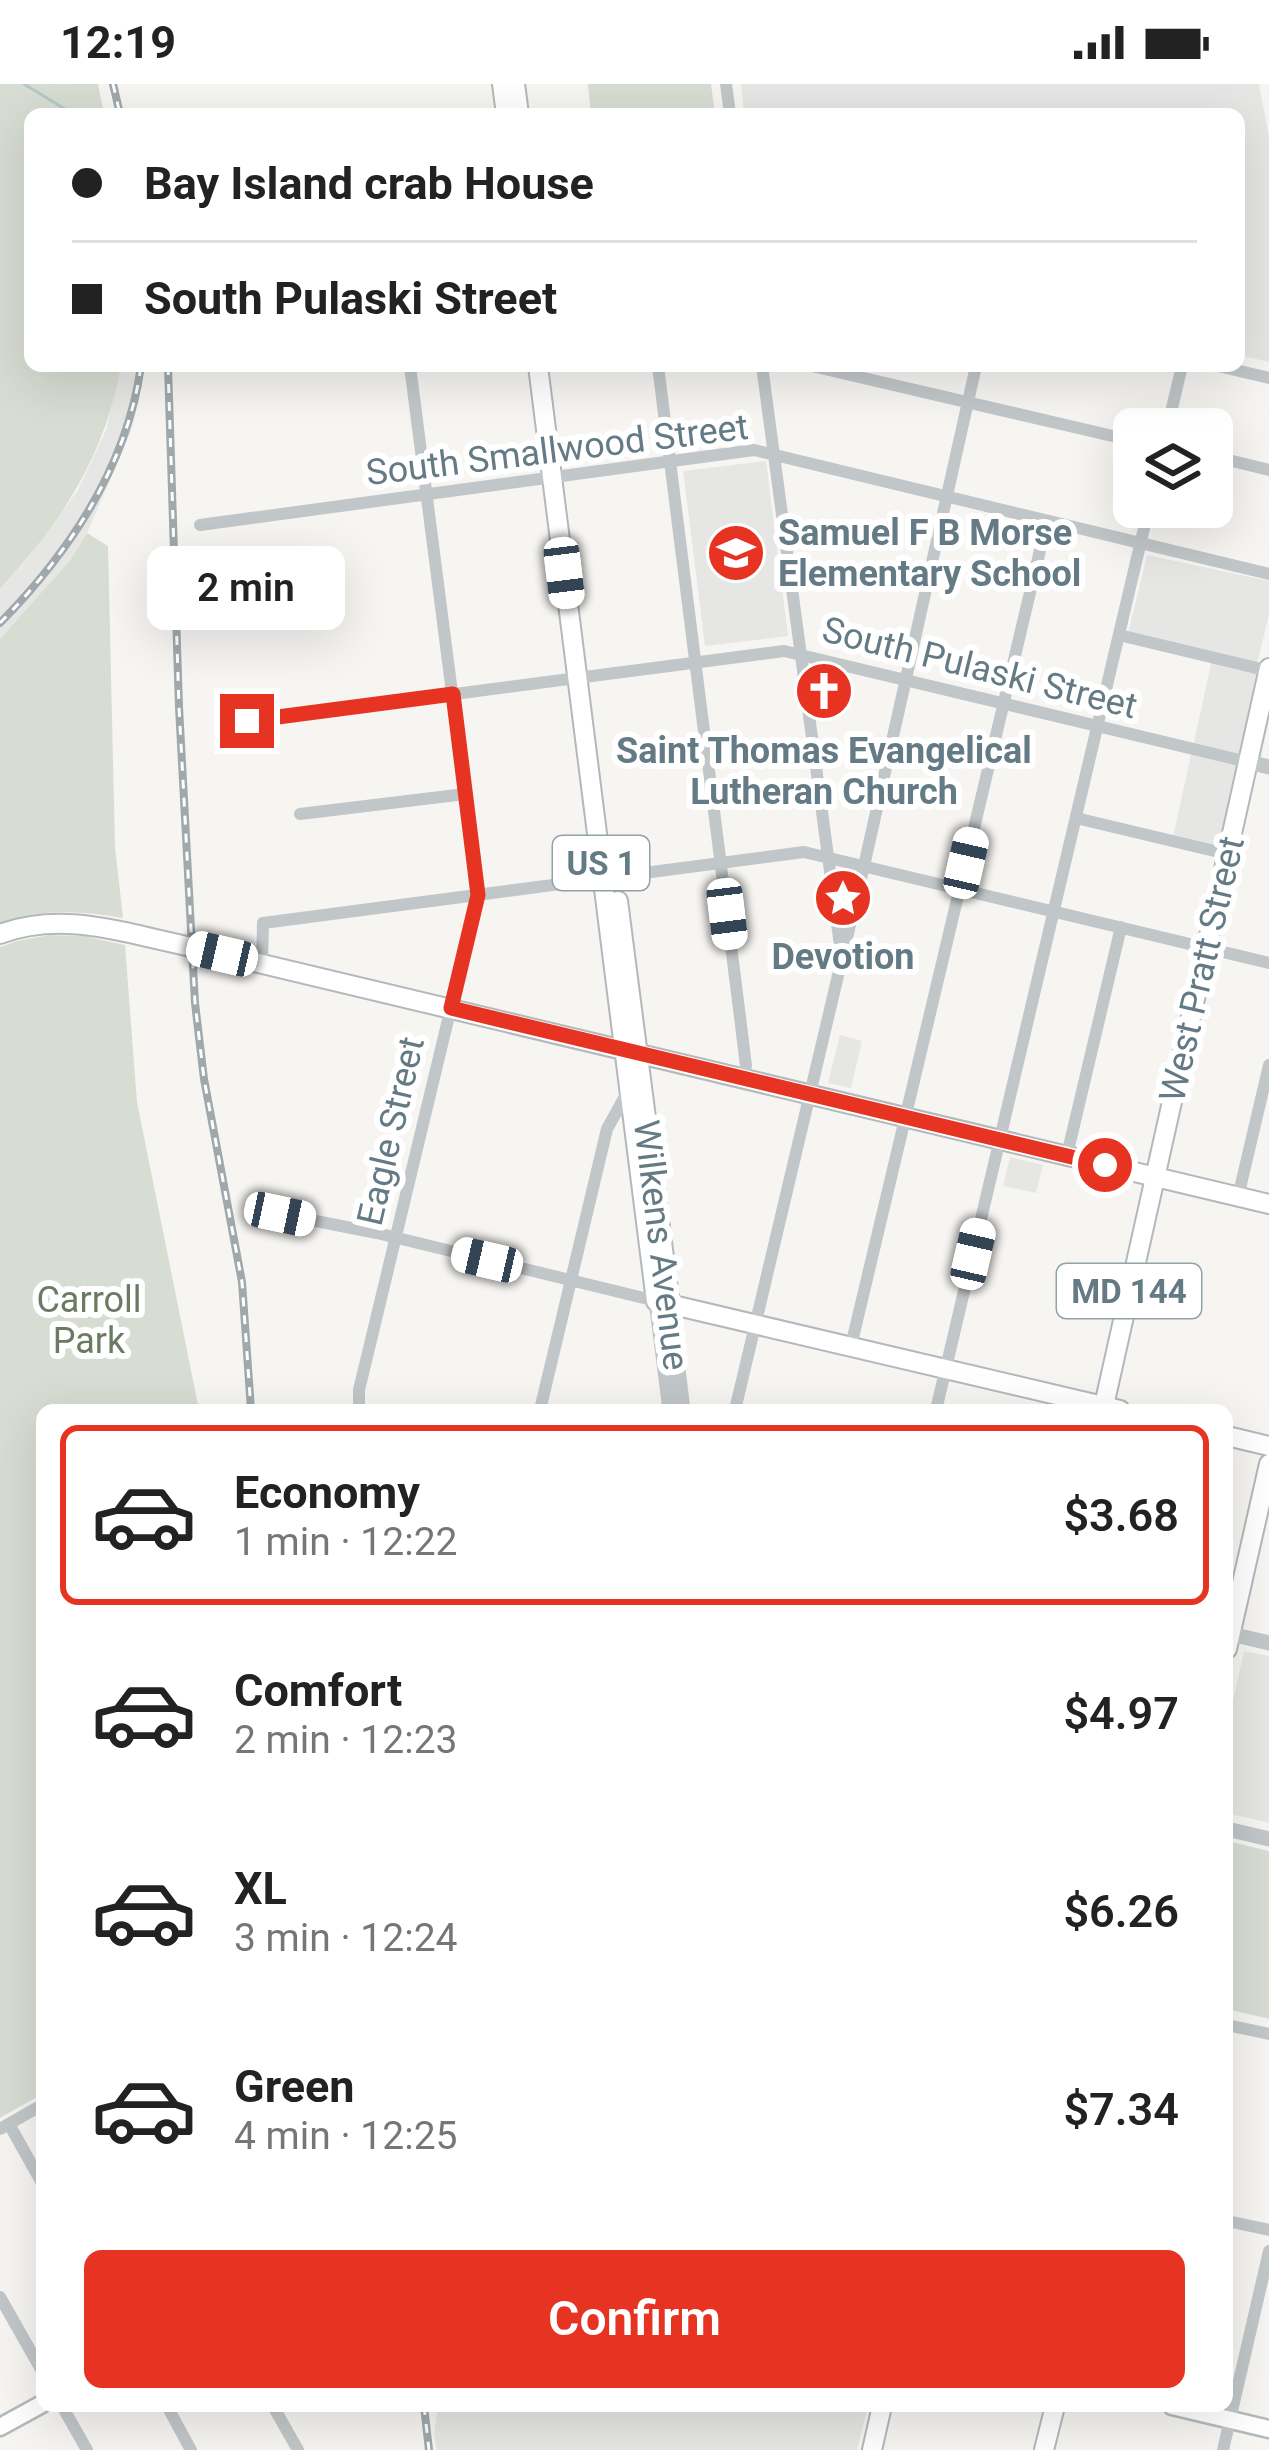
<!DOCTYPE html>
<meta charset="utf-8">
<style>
body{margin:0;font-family:Roboto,sans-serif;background:#f6f6f6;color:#222;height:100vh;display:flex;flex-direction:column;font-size:45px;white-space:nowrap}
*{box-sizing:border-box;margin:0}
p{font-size:39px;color:#767676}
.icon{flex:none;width:66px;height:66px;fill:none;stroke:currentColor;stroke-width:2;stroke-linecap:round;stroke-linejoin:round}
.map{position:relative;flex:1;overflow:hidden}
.side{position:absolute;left:36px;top:1320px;width:1197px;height:1008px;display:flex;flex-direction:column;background:#fff;border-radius:18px;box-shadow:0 12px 48px #0002}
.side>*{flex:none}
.top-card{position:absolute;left:24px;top:24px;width:1221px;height:264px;border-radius:18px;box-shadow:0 12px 48px #0002;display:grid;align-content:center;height:264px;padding:0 48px;background:#fff}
.fabs{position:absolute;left:1113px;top:324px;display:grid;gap:24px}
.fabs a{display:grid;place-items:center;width:120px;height:120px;border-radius:18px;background:#fff;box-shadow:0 12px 48px #0002;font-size:60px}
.end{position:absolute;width:54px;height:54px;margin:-27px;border:15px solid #e63322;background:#fff;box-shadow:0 0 0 6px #fff}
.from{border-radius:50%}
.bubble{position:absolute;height:84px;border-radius:18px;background:#fff;box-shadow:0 12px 48px #0002;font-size:39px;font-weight:600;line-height:84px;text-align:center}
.car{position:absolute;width:36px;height:72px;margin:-36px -18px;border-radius:15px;box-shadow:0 0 9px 3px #0007;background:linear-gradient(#fff 24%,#345 0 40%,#fff 0 76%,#345 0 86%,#fff 0)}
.top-card b{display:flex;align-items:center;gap:42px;height:114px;font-size:45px}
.top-card b+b{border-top:3px solid #e0e0e0}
.top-card i{width:30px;height:30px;background:#222}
ul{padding:21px 0 0;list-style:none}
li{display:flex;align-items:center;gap:36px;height:180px;margin:0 24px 18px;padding:0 24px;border:6px solid transparent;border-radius:18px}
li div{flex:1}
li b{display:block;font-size:45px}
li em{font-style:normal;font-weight:600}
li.active{border-color:#e63322}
li>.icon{width:108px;height:108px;stroke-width:1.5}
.button{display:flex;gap:24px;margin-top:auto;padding:24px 48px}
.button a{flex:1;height:138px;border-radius:18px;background:#e63322;color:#fff;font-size:48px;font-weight:600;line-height:138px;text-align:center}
.status{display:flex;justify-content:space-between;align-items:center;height:84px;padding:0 60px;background:#fff;direction:ltr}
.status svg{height:33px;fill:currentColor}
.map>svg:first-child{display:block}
</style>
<div class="status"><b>12:19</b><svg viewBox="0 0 49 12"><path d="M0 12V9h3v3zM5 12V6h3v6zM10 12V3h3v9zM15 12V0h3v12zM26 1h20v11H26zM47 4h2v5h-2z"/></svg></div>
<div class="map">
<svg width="1269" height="2366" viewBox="0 0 1269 2366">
<rect width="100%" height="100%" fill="#f6f5f2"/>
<path fill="#e6e7e5" d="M741,0H1259L1269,53V278L1239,271V30H744Z
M121,282H142L140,310L131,347L87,449L71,475L0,555V505L24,479L78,406L106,346Z
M766,377L788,552L705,562L683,387Z
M1147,471L1269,497V531L1257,580L1128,549Z
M1212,576L1257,586L1220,765L1173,753Z
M840,951L862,957L851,1004L828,999Z
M1010,1073L1043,1081L1036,1109L1003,1102Z
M1244,1567L1269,1572V1739L1227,1729V1643Z
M438,2322H868L857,2366H437L434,2350Z"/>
<path fill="#d8ddd3" d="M0,0H98L104,30H30V282H121C105,372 61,439 0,505Z
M588,0H711L715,30H591Z
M87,449L108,462L115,762L123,834C81,827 41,824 0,840V555L71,475Z
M50,851L83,852L125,861L137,1018L199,1326H42V2010L0,2034V863L17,857Z
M1227,1757L1269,1767V1935L1227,1925Z"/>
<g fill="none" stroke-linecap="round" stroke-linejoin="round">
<path stroke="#b6c7c8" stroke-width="3" d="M24,0L73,30"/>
<g stroke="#b3babd" stroke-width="21">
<path id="secondary" d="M1172,2322L1269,2345
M0,2343L42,2320"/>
</g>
<g stroke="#b2b8bb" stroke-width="22">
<path id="primary" d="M502,0L506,30
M515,0L519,30
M538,282L656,1217L1120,1326
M618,817L670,1220
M0,850C49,832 98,841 147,853
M191,863L1269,1120
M1103,1326L1269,584
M1227,1352L1269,1362
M1227,1565L1269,1380
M872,2366L882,2322
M1044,2366L1055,2322"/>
</g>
<path stroke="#c1c6c8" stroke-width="12" d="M726,0L730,30
M658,282L740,933L746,982L742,993
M762,282L841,869
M812,282L1134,357
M1218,282L1269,294
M1167,345L1182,282
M1212,372L1269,386
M200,441L754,366L1269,490
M1119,551L1269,587
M247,637L784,567L1248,678
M300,730L465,710
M1076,734L1227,770
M262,879L263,839L804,768L1269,879
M1067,1071L1121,843
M1238,1113L1269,981
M280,1130L377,1149L656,1217
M851,1262L1047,437
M359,1326V1306L478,811L410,282
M540,1326L607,1045L628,1007
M735,1326L864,782L976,282
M936,1326L1149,423
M1227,1941L1269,1950
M9,2040L42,2099
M0,2045L42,2021
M1227,2137L1269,2146
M0,2213L42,2287
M62,2322L87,2366
M167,2322L191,2366
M273,2322L298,2366
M1223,2366L1269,2167"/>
<path stroke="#c1c6c8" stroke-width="15" d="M1248,678L1269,683
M656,1217L670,1326
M670,1220L683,1326
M1227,1549L1269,1559
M1227,1745L1269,1755"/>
<use href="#secondary" stroke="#fff" stroke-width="16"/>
<use href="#primary" stroke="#fff" stroke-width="18"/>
<g stroke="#9fa8ac" stroke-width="8">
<path id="rail" d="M113,0L120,30
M168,282L179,623L195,919L204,995L242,1198L251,1326
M0,539C70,468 127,382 141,282
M424,2322L429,2366"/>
</g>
<use href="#rail" stroke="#fff" stroke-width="3" stroke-dasharray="9" stroke-linecap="butt"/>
<g stroke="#b2b8bb" stroke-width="22" stroke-linecap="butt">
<path id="primary-bridge" d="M147,853L191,863"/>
</g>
<use href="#primary-bridge" stroke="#fff" stroke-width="18"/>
</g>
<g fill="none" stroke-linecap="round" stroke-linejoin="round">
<path stroke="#e63322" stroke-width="15" d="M247,637L453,610L478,811L451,924L1105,1081"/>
</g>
<defs>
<g id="school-disc" transform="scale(3)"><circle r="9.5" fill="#e63322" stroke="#fff"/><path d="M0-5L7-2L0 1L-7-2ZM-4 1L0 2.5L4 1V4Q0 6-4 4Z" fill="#fff"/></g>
<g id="church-disc" transform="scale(3)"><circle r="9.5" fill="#e63322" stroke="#fff"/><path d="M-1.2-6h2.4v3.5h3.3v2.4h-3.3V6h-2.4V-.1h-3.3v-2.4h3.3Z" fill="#fff"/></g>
<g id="sight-disc" transform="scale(3)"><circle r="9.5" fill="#e63322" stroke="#fff"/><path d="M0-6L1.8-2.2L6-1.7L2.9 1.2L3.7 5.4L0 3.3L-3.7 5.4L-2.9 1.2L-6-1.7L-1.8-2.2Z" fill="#fff"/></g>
</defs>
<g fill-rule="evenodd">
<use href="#school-disc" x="736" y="469"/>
<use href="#church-disc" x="824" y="607"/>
<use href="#sight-disc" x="843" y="814"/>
</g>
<g text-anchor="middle" stroke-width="12" stroke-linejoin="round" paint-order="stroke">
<g fill="#fff" stroke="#92a2a9" stroke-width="3">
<rect x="553" y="752" width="96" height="54" rx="9"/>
<rect x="1057" y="1180" width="144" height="54" rx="9"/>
</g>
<g font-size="33" font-weight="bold" fill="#647a84">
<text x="601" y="791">US 1</text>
<text x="1129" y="1219">MD 144</text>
</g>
<g font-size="36" fill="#647a84" stroke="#fff">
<text transform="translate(557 365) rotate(-7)" y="13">South Smallwood Street</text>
<text transform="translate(980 583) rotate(14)" y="13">South Pulaski Street</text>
<text transform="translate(1201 885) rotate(-77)" y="13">West Pratt Street</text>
<text transform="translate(390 1047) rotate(-77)" y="13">Eagle Street</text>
<text transform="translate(662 1161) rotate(83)" y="13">Wilkens Avenue</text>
</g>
<g font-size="36" font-weight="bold" fill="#647a84" stroke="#fff">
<text x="778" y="461" text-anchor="start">Samuel F B Morse<tspan x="778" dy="41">Elementary School</tspan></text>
<text x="824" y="679">Saint Thomas Evangelical<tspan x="824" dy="41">Lutheran Church</tspan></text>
<text x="843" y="885">Devotion</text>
</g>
<g font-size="36" fill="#6b7b63" stroke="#fff">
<text x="89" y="1228">Carroll<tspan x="89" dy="41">Park</tspan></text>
</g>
</g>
</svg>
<div class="fabs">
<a><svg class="icon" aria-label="layers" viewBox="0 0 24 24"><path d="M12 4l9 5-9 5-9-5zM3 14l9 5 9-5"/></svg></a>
</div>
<i class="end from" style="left:1105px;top:1081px"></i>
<i class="end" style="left:247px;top:637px"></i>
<div class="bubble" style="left:147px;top:462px;width:198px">2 min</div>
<i class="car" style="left:564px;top:489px;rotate:173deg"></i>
<i class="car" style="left:966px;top:779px;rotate:13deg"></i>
<i class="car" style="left:727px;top:830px;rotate:173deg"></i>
<i class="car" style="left:222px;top:870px;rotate:283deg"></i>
<i class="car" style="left:280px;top:1130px;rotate:102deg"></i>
<i class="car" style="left:973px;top:1170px;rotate:13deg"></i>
<i class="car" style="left:487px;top:1176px;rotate:283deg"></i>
<div class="top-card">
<b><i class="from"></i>Bay Island crab House</b>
<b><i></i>South Pulaski Street</b>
</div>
<section class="side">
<ul>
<li class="active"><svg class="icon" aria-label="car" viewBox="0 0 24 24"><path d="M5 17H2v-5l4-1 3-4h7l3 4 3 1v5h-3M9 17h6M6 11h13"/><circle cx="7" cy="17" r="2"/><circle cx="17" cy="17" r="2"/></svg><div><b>Economy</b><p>1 min · 12:22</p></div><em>$3.68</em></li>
<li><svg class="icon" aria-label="car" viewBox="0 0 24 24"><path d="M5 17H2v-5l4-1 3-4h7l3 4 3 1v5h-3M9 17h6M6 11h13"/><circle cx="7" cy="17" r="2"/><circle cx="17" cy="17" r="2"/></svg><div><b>Comfort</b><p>2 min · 12:23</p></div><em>$4.97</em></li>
<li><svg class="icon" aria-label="car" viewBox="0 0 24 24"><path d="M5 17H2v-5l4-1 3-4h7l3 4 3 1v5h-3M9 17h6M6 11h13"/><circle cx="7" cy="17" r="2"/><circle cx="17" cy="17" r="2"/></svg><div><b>XL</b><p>3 min · 12:24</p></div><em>$6.26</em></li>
<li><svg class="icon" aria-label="car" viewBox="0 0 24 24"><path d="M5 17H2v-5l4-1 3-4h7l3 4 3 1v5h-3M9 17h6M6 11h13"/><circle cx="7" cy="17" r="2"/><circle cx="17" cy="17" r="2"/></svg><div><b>Green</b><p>4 min · 12:25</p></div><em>$7.34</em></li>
</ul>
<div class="button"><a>Confirm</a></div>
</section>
</div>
